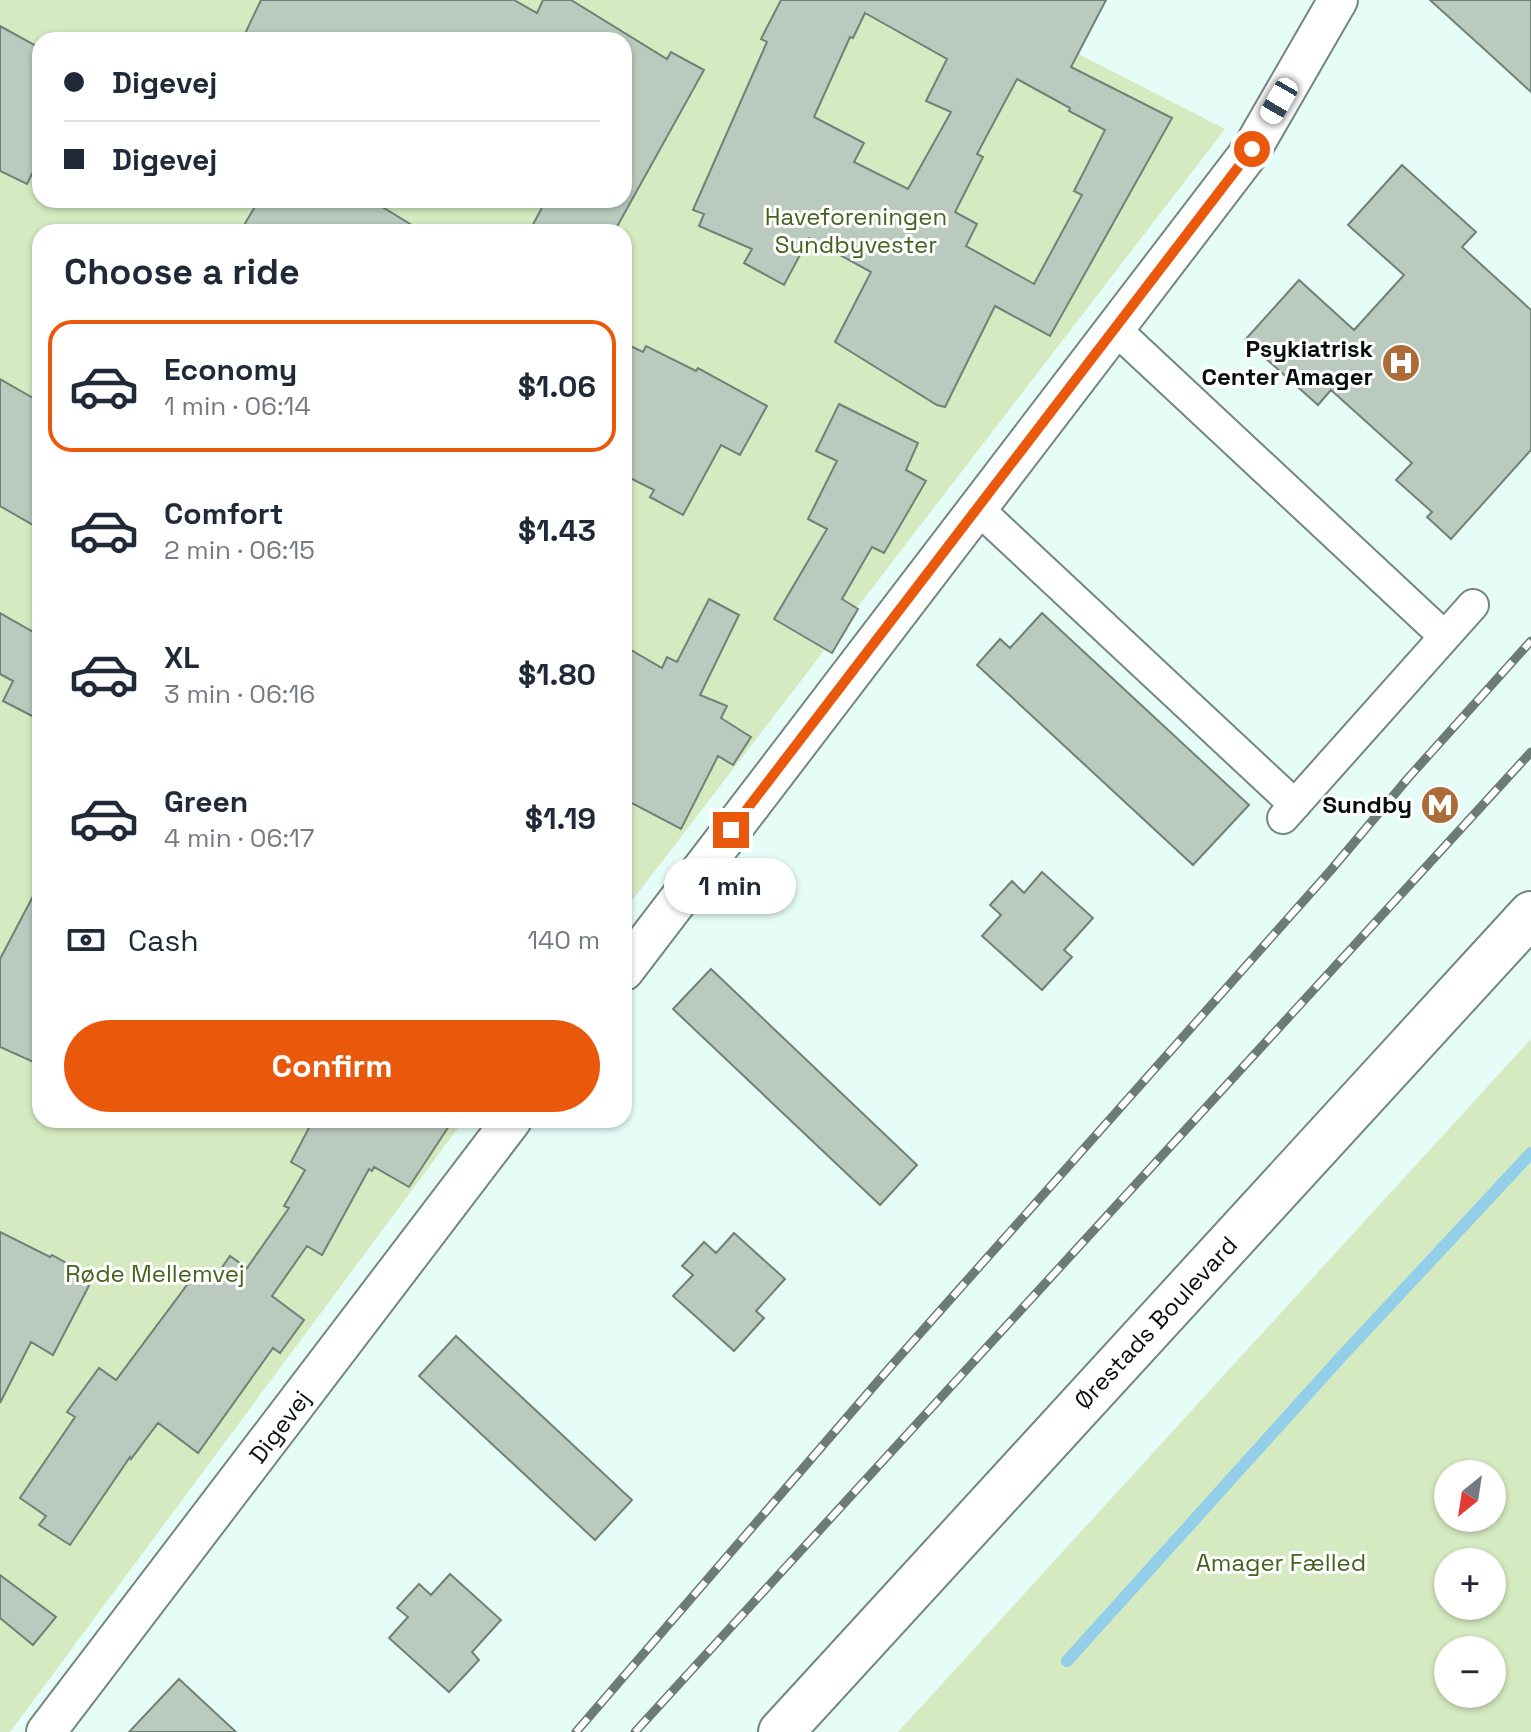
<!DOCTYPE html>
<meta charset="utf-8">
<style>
body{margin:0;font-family:"Space Grotesk",sans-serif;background:#f2f2f3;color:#1f2937;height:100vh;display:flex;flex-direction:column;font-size:30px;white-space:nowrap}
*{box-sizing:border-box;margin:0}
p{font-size:26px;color:#747a83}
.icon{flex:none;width:44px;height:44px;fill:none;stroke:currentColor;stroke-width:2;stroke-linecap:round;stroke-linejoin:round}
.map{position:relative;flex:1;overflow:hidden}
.details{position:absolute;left:32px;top:224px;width:600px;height:904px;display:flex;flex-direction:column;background:#fff;border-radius:24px;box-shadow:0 2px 6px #0004}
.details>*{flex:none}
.guide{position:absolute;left:32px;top:32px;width:600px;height:176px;border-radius:24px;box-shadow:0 2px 6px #0004;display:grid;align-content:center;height:176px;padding:0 32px;background:#fff}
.needle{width:52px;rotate:210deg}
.fabs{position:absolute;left:1434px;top:1460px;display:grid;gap:16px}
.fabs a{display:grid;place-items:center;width:72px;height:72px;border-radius:50%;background:#fff;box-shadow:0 2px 6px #0004;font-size:40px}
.end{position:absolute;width:36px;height:36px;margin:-18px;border:10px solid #ea580c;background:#fff;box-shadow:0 0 0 4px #fff}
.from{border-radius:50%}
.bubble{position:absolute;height:56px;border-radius:28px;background:#fff;box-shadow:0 2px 6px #0004;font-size:26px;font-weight:800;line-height:56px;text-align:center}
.car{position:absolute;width:24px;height:48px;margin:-24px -12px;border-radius:10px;box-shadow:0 0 6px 2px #0007;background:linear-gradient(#fff 24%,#345 0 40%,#fff 0 76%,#345 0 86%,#fff 0)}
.guide b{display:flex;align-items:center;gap:28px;height:76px;font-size:30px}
.guide b+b{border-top:2px solid #e0e1e3}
.guide i{width:20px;height:20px;background:#1f2937}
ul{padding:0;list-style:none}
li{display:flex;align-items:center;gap:24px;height:132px;margin:0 16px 12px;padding:0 16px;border:4px solid transparent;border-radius:24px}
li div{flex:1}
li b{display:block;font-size:30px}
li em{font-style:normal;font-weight:800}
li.active{border-color:#ea580c}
li>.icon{width:72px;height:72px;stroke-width:1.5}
h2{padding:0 32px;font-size:36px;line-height:96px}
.pay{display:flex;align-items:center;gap:20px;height:88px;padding:0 32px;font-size:30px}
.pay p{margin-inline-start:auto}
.button{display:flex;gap:16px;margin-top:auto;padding:16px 32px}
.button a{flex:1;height:92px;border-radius:48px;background:#ea580c;color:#fff;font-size:32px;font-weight:800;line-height:92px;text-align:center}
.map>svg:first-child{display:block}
</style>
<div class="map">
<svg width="1531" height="1732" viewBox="0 0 1531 1732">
<rect width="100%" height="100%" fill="#e6fcf6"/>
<path fill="#d5eac1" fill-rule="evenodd" d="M0,0H973L1225,129L624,911V232H40V1120H464L10,1732H0ZM40,40H624V200H40Z
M1531,1039V1732H898ZM1448,1474H1492V1518H1448ZM1492,1562V1606H1448V1562ZM1492,1650V1694H1448V1650Z"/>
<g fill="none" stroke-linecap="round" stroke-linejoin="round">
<path stroke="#93cfe9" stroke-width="12" d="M1067,1661L1341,1357L1531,1153"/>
</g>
<path fill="#bacabe" stroke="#728176" stroke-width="2" fill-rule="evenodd" d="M261,0H514L537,13L543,0H571L667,59L671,52L704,70L614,232H529L546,200H624V40H242Z
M781,0H1106L1071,67L1172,118L1050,336L995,306L945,407L937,405L835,342L871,272L809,238L784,285L744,263L752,249L699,226L704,214L693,210L767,42L761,39ZM865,13L947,59L926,101L951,112L908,189L854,162L864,143L814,117L850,37L853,38ZM1017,79L1070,108L1069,111L1105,130L1074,191L1082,195L1034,284L966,246L977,224L955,212L983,157L977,154Z
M1430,0H1531V92L1483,48Z
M0,26L40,48V158L27,184L0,171Z
M1402,165L1476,232L1462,247L1531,310V450L1451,539L1427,517L1432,512L1396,480L1412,463L1331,390L1318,405L1245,340L1299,280L1354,330L1404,275L1348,225Z
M259,200H371L423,232H240Z
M624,343L643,352L646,346L696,371L698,368L767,406L740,455L721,445L683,515L650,497L654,490L624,475Z
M0,379L40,402V529L0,506Z
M839,404L918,443L906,470L926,481L884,553L872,547L842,599L858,609L832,653L774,619L827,529L808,519L837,461L816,451Z
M709,599L739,615L700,695L727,706L721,718L751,737L733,765L718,756L681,829L624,799V646L662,668L667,657L677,662Z
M0,613L37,634L40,628V720L3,701L13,681L0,674Z
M1042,613L1249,805L1193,865L977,665L1000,639L1010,648Z
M1042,872L1093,918L1064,950L1072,957L1042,990L982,936L1001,915L990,905L1012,881L1024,893Z
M40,883V1065L0,1047V959Z
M711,969L917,1165L880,1205L673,1009Z
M313,1120H453L409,1187L374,1167L372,1171L369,1169L322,1255L307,1246L272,1296L304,1320L280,1353L273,1348L198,1453L158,1423L131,1459L130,1457L70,1545L39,1525L46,1516L20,1498L75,1417L67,1412L99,1368L116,1380L196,1273L208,1282L212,1277L214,1279L230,1256L247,1268L289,1208L284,1206L305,1170L291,1162Z
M0,1232L50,1257L52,1255L93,1278L53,1355L31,1342L0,1403Z
M734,1233L785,1279L756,1311L764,1318L734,1351L673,1296L693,1275L682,1266L704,1242L716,1253Z
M456,1336L632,1500L595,1540L419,1376Z
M450,1574L501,1620L472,1652L479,1660L449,1692L389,1638L408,1617L397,1608L419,1584L431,1595Z
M0,1575L56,1617L33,1645L0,1618Z
M179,1679L236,1732H129Z"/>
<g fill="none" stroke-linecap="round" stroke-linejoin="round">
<g stroke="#738782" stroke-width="34">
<path id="pedestrian" d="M1114,328L1444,636
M977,508L1295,805
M1283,818L1473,605"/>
</g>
<g stroke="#738782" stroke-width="42">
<path id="minor" d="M624,971L1252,149L1338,0
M46,1732L512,1120"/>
</g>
<g stroke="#738782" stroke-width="48">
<path id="tertiary" d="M781,1732L1531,914"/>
</g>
<use href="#pedestrian" stroke="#fff" stroke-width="30"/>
<use href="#minor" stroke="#fff" stroke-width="38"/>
<use href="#tertiary" stroke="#fff" stroke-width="44"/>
<g stroke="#6d7b78" stroke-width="9">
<path id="rail" d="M576,1732L892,1365L1331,870L1409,777L1531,641
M635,1732L1531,752"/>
</g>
<use href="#rail" stroke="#fff" stroke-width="6" stroke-dasharray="18" stroke-linecap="butt"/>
</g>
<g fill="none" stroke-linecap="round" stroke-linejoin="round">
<path stroke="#ea580c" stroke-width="10" d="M731,830L1252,149"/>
</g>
<defs>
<g id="hospital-disc" transform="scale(2)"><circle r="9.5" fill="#ad6b37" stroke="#fff"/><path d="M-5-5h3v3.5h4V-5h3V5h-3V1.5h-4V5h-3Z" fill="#fff"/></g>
<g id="metro-disc" transform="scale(2)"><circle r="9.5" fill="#ad6b37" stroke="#fff"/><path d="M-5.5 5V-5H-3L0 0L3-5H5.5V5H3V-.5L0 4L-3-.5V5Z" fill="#fff"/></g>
</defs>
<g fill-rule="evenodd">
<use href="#hospital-disc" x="1401" y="363"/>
<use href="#metro-disc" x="1440" y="805"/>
</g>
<g text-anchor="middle" stroke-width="6" stroke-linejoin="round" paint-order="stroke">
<g font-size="24" fill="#45621d" stroke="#fff">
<text x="856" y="225">Haveforeningen<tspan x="856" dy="28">Sundbyvester</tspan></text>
<text x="155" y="1282">Røde Mellemvej</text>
<text x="1281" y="1571">Amager Fælled</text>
</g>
<g font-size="24" font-weight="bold" fill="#070e0d" stroke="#fff" text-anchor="end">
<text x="1373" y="357">Psykiatrisk<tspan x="1373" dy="28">Center Amager</tspan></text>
<text x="1412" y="813">Sundby</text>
</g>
<g font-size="24" fill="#070e0d" stroke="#fff">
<text transform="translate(1156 1323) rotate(-47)" y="8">Ørestads Boulevard</text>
<text transform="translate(280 1427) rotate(-53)" y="8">Digevej</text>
</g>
</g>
</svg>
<div class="fabs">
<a><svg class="needle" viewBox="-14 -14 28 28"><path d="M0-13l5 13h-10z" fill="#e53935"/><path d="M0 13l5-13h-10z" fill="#747a83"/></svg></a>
<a>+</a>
<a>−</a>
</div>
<i class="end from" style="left:1252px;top:149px"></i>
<i class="end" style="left:731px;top:830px"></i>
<div class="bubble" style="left:664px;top:858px;width:132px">1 min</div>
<i class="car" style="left:1279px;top:101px;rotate:210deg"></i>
<div class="guide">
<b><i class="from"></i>Digevej</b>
<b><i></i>Digevej</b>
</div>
<section class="details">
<h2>Choose a ride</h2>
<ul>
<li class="active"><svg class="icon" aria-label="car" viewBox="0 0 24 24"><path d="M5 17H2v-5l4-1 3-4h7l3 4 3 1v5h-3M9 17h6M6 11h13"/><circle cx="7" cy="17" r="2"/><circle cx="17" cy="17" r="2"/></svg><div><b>Economy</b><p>1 min · 06:14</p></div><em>$1.06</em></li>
<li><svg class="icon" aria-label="car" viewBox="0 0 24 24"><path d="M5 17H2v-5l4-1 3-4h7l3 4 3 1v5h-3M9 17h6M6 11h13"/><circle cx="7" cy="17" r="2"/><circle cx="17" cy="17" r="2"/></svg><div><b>Comfort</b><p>2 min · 06:15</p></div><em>$1.43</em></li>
<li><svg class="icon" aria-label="car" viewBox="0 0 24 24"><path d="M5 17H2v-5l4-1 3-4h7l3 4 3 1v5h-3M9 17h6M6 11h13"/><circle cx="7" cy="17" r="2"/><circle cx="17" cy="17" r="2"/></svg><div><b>XL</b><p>3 min · 06:16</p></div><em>$1.80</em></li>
<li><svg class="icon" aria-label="car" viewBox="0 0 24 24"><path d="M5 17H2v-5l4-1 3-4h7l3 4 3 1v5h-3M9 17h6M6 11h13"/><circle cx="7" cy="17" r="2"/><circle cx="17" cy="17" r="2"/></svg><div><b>Green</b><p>4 min · 06:17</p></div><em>$1.19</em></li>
</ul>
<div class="pay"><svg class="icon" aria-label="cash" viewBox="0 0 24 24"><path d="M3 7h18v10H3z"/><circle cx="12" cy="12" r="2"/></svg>Cash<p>140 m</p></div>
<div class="button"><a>Confirm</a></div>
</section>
</div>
